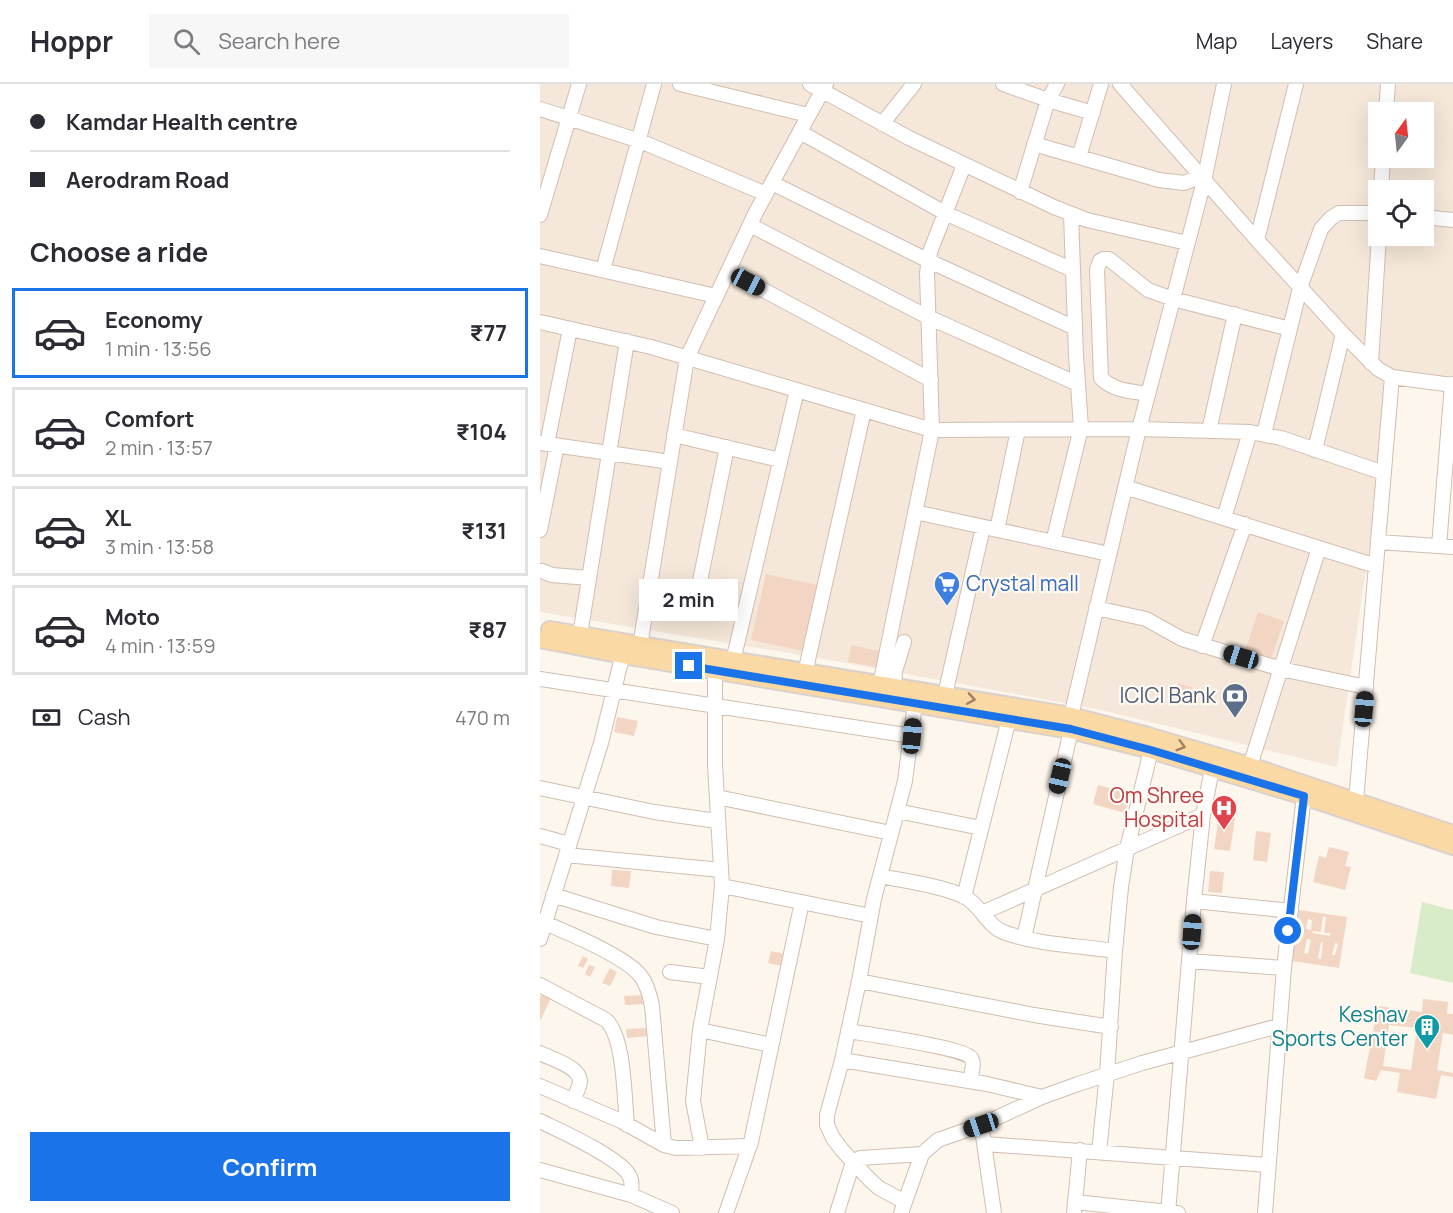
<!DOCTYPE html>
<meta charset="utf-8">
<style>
body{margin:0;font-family:Manrope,sans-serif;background:#f7f7f7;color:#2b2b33;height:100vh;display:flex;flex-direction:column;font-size:22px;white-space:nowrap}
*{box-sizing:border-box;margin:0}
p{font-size:20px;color:#7c7c81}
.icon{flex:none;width:33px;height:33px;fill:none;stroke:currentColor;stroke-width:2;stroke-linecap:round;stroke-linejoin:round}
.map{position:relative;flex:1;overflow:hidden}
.details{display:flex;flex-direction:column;background:#fff;width:540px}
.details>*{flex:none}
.hud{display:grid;align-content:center;height:132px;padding:0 30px;background:#fff}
.needle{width:39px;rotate:15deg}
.fabs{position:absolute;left:828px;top:18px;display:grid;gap:12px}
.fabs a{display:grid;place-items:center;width:66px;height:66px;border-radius:0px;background:#fff;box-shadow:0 6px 24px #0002;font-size:30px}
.end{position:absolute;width:27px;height:27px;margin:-14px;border:8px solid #1a73e8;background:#fff;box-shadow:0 0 0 3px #fff}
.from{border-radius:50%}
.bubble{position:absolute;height:42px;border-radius:0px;background:#fff;box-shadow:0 6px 24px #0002;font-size:20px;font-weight:700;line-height:42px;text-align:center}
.car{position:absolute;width:18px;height:36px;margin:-18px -9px;border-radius:8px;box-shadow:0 0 4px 2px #0007;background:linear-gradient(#222 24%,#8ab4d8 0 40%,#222 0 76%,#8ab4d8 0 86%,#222 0)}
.hud b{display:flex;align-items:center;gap:21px;height:57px;font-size:22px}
.hud b+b{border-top:2px solid #e1e1e2}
.hud i{width:15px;height:15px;background:#2b2b33}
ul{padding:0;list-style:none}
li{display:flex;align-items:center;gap:18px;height:90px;margin:0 12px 9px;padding:0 18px;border:3px solid #e1e1e2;border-radius:0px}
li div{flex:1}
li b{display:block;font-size:22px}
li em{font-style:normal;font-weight:700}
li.current{border-color:#1a73e8}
li>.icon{width:54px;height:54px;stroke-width:1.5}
h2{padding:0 30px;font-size:27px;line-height:72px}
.pay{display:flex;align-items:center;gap:15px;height:66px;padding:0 30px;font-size:22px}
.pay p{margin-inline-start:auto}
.cta{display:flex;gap:12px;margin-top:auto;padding:12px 30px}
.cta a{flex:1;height:69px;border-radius:0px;background:#1a73e8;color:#fff;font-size:24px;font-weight:700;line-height:69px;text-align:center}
header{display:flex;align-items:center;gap:36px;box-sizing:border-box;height:84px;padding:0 30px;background:#fff;border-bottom:2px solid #e1e1e2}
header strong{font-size:28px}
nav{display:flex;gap:33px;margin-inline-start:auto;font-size:21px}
.search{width:420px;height:54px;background:#f7f7f7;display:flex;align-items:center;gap:15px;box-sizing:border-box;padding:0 21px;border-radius:0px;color:#7c7c81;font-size:22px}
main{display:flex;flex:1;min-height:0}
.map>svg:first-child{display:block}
</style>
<header>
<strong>Hoppr</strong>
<div class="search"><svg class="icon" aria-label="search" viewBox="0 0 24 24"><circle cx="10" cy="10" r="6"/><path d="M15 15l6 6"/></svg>Search here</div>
<nav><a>Map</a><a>Layers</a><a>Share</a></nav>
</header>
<main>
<section class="details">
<div class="hud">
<b><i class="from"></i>Kamdar Health centre</b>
<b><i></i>Aerodram Road</b>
</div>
<h2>Choose a ride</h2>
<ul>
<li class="current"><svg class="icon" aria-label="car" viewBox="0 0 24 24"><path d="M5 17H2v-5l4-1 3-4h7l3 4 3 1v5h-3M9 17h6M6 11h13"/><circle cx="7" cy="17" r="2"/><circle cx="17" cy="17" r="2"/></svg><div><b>Economy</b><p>1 min · 13:56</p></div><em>₹77</em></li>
<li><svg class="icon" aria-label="car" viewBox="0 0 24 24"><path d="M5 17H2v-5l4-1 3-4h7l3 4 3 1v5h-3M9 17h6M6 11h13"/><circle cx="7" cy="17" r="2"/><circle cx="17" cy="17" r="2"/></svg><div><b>Comfort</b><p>2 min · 13:57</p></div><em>₹104</em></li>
<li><svg class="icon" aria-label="car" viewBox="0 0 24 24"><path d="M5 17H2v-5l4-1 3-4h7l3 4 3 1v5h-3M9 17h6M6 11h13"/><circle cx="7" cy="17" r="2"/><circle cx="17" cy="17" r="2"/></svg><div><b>XL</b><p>3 min · 13:58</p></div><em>₹131</em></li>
<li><svg class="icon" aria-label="car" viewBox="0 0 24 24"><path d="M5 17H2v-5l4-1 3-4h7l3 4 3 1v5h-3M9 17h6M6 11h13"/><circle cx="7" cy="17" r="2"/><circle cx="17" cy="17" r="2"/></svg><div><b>Moto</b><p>4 min · 13:59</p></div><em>₹87</em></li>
</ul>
<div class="pay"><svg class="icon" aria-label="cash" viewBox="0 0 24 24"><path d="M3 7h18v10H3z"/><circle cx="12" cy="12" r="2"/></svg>Cash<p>470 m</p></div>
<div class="cta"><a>Confirm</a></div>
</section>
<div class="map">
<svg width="913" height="1129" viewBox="0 0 913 1129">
<rect width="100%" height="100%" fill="#fdf6ec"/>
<path fill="#f5e8da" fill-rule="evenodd" d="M0,0H913V293L853,301L797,683L557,625L273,573L0,528ZM838,28H884V74H838ZM838,106H884V152H838Z"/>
<path fill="#d8ecc9" d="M882,818L913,826V899L870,889Z"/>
<path fill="#f3d5c3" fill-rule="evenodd" d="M226,490L283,502L268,568L211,556Z
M718,528L744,537L731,575L705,567Z
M311,561L339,567L336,583L308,578Z
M638,599L652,603L647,621L638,619L641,608L636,607Z
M77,633L98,637L94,652L74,648Z
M558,701L590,710L585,729L553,720Z
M679,732L695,734L690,767L674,765Z
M716,747L731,749L727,778L713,776Z
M789,763L809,768L805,782L811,783L805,806L773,798L779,772L786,774Z
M72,786L91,787L89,804L71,802Z
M670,787L684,788L682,809L668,808Z
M759,826L807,833L799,884L752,877ZM783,832L786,833L784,849H790V852L772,849L773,847L781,848ZM768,835L772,836L771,846L766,845ZM767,855L771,856L768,870L764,869ZM781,858L783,859L781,875L778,874ZM795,859L798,860L795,871H792Z
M231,867L245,870L242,882L228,879Z
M43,872L48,875L43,884L38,882Z
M49,881L55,883L50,893L45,890Z
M70,884L77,888L70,902L62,899Z
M3,908L12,912L0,937V913Z
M104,911L105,920L85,921L84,912Z
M883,915L908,918L907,930H913V951L903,949L897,986L913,989V993L901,991L896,1015L857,1008L860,989L841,986L836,997L824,994L838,922L882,928ZM849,941L877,944L871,986L843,982Z
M108,944L109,952L87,954L86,945Z"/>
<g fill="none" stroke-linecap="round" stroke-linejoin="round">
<g stroke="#d1beb0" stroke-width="16">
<path id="minor" d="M140,0L268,31
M270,0L369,54L514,123L547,136L647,159
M463,0L508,16L553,29
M580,0L717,156L803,250L838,285L852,293L913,301
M0,25L100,57L226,110
M846,28L848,0
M342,40L374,0
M260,48L405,129L533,186
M494,60L619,96L644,99L660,93
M539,73L561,0
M232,99L389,177L535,244
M841,106L843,74
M480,108L508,16L517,0
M0,131L39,0
M884,133L913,136
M210,141L388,233L538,300
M717,156L756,0
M0,172L176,212
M63,186L114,0
M188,187L391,296
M0,238L111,263L392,346L599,345L710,348L741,354L844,389
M831,279L839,152
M608,310C590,307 574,307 561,294L557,186L560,177L563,175H569L608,206L633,215L750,245
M669,347L695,230
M724,350L760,204L781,145L791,134L799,129H838
M134,351L240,376
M0,359L130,378
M7,360L30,245
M775,366L803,250
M585,403L836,482
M375,428L569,470
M684,434L710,348
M0,446L17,361
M457,446L478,346
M513,458L541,344L536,271L531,130
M838,458L913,463
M899,462L912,300
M2,487L12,491L49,494
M157,512L187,363
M556,524L606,535L642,555L741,585L826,603
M40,551L87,257
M100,562L147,274L216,128L286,0
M662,562L705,440
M193,577L257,306
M265,589L324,326
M0,595L372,652
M340,601L392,346L387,189L390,168L424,81
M354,603L355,587L364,558
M405,611L443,443
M531,632L599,345L664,97L684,0
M710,682L779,464
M0,704L114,728L177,737
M177,713L351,749
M816,717L852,293
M357,727L441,744
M0,752L29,760
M26,771L181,786
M340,792C365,797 403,802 425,813C442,822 447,843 466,849C495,860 542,862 575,867
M182,802L331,832
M13,811L116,843L177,855
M424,813L469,635
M654,817L751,827
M442,829L663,731
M0,837C26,848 83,871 100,891C107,900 110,911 112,922L124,1061
M484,854L531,646
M0,855L61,659L85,561
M649,877L744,884
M130,888L170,893
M319,897L494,931L571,943
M0,901L66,936C85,954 84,1014 87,1041
M160,946L231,961
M308,947C326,950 425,964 431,974C435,979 431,991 430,997
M0,969C11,975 39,982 40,997C40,1003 35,1011 33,1017
M302,976L447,1000L502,1013
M0,1002L81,1037L124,1061L136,1064L210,1062
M0,1037C20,1047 82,1074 90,1093C93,1099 91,1105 91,1111
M443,1052L454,1129
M445,1060L728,1081
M162,1064L153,1017L160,946L177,855L182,802L175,681V586
M559,1068L567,990L575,867L581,803L587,765L611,666
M0,1086L91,1111L132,1129
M365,1118L339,1104L330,1096L302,1066L293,1054L287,1041V1031L302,976L319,897L334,815L365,697L375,619
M535,1118L638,1129
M186,1129L211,1058L262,818
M297,1129L313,1078L320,1074L382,1070
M361,1129L382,1070L398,1056L441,1041L502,1013L538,1000L602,979L738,942
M534,1129L540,1066
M628,1129L654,817L663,731L672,685
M725,1129L744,884L765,703"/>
</g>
<g stroke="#dad1cd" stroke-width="20">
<path id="major" d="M10,546L531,632L608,652L710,682L913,750
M0,555L83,571L531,646L611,666L764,712L913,762"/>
</g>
<use href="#minor" stroke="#fff" stroke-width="14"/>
<use href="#major" stroke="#fbd9a5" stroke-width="16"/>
</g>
<defs><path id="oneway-chevron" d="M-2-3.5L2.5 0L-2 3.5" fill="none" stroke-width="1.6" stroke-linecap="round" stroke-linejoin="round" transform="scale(1.5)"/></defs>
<g stroke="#a18267">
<use href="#oneway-chevron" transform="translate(431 615) rotate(9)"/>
<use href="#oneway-chevron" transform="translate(641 662) rotate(16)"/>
</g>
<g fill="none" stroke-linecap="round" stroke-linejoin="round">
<path stroke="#1a73e8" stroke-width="8" d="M149,582L531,645L611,666L764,712L748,847"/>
</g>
<defs>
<g id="supermarket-pin" transform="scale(1.35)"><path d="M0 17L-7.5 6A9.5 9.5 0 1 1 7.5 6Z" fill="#3f7fe0" stroke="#fffaf3"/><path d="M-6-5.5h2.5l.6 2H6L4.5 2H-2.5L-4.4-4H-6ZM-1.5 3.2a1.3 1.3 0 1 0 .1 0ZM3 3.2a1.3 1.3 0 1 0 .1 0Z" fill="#fff"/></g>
<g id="bank-pin" transform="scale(1.35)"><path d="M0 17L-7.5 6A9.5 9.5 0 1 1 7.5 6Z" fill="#5c6f8a" stroke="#fffaf3"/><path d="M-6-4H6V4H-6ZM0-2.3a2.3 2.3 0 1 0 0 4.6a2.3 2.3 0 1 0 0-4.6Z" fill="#fff"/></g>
<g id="hospital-pin" transform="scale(1.35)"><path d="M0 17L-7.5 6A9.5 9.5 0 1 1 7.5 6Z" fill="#e0444e" stroke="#fffaf3"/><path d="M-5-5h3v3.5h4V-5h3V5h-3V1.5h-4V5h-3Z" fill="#fff"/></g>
<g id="building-pin" transform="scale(1.35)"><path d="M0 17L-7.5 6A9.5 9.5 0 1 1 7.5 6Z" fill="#0f9aa8" stroke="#fffaf3"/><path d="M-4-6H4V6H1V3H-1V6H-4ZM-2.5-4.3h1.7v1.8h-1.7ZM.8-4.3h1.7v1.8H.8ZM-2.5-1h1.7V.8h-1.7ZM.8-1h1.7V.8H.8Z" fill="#fff"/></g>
</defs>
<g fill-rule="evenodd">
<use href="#supermarket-pin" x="407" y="500"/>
<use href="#bank-pin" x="695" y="612"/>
<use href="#hospital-pin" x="684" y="724"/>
<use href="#building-pin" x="887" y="943"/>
</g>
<g text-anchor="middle" stroke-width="4.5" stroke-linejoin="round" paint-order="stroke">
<g font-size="21" fill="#366cbe" stroke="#fffaf3" text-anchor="start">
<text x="426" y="507">Crystal mall</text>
</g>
<g font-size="21" fill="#4e5e75" stroke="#fffaf3" text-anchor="end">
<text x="676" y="619">ICICI Bank</text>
</g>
<g font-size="21" fill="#be3a42" stroke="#fffaf3" text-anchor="end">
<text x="664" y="719">Om Shree<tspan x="664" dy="24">Hospital</tspan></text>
</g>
<g font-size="21" fill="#0d838f" stroke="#fffaf3" text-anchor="end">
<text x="868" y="938">Keshav<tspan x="868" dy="24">Sports Center</tspan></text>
</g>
</g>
</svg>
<div class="fabs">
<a><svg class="needle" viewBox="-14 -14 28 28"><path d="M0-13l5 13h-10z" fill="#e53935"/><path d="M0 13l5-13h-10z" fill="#7c7c81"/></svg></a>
<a><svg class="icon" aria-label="locate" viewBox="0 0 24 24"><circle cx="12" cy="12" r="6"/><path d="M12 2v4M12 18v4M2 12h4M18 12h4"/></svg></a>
</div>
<i class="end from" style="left:748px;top:847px"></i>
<i class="end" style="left:149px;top:582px"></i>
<div class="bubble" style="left:99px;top:495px;width:99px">2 min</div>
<i class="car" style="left:208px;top:198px;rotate:118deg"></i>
<i class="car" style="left:701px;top:573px;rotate:287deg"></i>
<i class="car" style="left:824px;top:625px;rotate:5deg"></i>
<i class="car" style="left:372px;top:652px;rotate:5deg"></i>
<i class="car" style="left:520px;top:692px;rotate:193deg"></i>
<i class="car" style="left:652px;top:848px;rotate:4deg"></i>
<i class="car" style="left:441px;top:1041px;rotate:252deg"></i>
</div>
</main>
